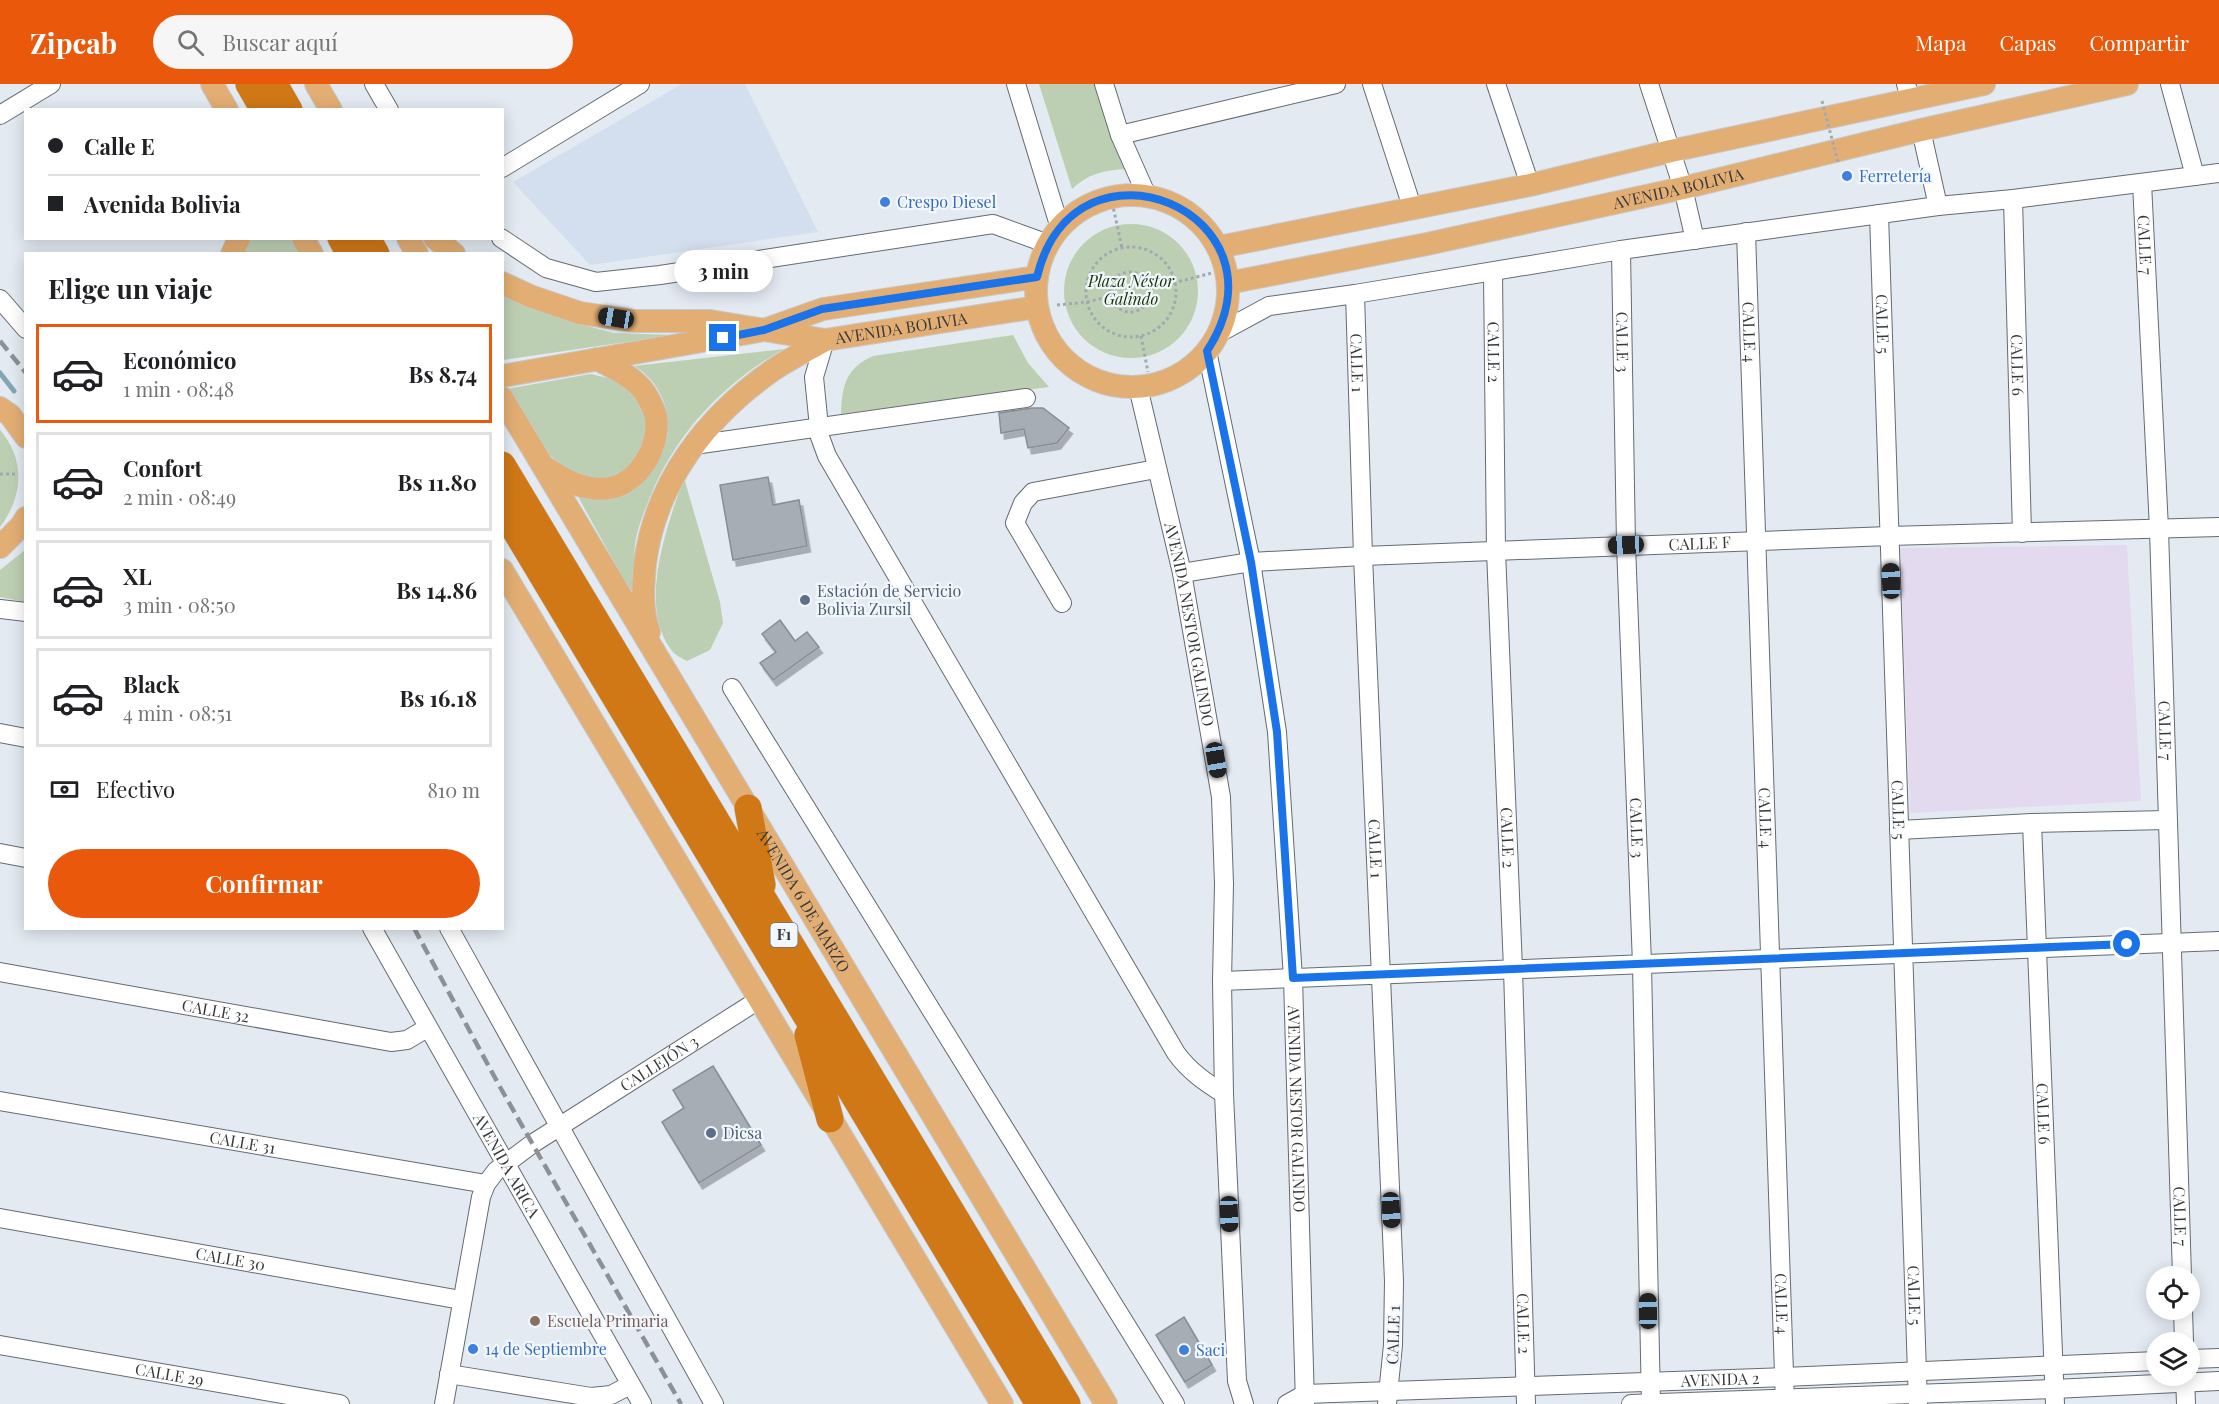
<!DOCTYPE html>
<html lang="es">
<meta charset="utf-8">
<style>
body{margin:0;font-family:"Playfair Display",serif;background:#f6f6f6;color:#202124;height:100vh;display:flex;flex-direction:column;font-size:22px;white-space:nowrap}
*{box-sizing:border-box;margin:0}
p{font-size:20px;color:#757577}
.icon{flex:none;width:33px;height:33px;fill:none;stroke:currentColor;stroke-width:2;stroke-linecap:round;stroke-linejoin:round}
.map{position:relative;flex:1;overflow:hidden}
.drawer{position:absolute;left:24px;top:168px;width:480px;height:678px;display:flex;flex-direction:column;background:#fff;border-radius:0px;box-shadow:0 3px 15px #0003}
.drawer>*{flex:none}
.banner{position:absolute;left:24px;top:24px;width:480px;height:132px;border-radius:0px;box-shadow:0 3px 15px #0003;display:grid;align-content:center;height:132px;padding:0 24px;background:#fff}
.buttons{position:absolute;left:2146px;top:1182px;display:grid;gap:12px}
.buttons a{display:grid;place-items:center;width:54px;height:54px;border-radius:50%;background:#fff;box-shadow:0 3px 15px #0003;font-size:30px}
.end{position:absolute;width:27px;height:27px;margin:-14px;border:8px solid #1a73e8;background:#fff;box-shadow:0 0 0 3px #fff}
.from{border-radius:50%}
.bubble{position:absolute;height:42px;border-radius:21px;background:#fff;box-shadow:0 3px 15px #0003;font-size:20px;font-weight:700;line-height:42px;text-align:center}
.car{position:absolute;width:18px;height:36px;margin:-18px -9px;border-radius:8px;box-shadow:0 0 4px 2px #0007;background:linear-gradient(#222 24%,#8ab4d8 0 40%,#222 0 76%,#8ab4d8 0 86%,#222 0)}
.banner b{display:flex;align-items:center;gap:21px;height:57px;font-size:22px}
.banner b+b{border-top:2px solid #e0e0e0}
.banner i{width:15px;height:15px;background:#202124}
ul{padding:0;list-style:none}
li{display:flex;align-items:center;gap:18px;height:99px;margin:0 12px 9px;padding:0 12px;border:3px solid #e0e0e0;border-radius:0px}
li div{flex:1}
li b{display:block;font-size:22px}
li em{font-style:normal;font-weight:700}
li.on{border-color:#ea580c}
li>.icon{width:54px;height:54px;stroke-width:1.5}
h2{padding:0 24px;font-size:27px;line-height:72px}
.pay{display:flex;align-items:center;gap:15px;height:66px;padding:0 24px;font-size:22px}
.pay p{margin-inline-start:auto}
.button{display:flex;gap:12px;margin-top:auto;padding:12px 24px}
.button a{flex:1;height:69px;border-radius:36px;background:#ea580c;color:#fff;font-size:24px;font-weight:700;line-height:69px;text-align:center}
header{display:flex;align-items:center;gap:36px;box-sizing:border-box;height:84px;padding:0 30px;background:#ea580c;color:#fff}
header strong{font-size:28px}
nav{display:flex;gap:33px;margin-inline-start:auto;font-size:21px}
.search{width:420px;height:54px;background:#f6f6f6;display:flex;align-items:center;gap:15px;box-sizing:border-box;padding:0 21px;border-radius:33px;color:#757577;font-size:22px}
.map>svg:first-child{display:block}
</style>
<header>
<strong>Zipcab</strong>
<div class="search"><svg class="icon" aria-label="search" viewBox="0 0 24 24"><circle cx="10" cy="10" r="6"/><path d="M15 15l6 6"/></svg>Buscar aquí</div>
<nav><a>Mapa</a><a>Capas</a><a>Compartir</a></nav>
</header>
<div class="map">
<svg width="2219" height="1320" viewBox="0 0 2219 1320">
<defs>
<filter id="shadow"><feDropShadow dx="3.5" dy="6" stdDeviation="0" flood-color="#0004"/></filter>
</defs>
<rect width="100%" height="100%" fill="#e3eaf2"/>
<path fill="#d3dfee" d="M682,0H745L818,148L590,181L513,98Z"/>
<path fill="#e4daef" d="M2127,461L2141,717L1910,729L1900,464Z"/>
<path fill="#bccfb3" d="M1039,0H1099L1126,85C1105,86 1087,90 1072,105Z
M1064 207a67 67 0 1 1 134 0a67 67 0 1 1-134 0Z
M251,154L290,155L299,169L245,170Z
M503,209L559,234L613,249L674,251L503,276Z
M1013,251L1028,279L1049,303L841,330C842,301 846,284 873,272Z
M784,265C724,298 676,349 650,413C644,428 637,445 635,461C633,478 634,495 633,512L576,409L641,398C647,391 655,384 659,376C678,344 666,300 634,282Z
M590,290C603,293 618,295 630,303C634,306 636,314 639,319C641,324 645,330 647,336C648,345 646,355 643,363C628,406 577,400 551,372L506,305Z
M0,346C26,376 23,413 0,443Z
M684,394L720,518L723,539L710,566L687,577C682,574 676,572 672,567C637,522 667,442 684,394Z
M25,466V518L0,513V486Z"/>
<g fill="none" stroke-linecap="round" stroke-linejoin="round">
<path stroke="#84a6b1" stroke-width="5" d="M0,289L14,307"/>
</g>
<path fill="#a7adb5" stroke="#888e96" stroke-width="1.5" filter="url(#shadow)" d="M1032,324H1043L1069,344L1057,359L1028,364L1024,345L1001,349L999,329Z
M768,393L773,421L799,416L807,462L733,476L720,401Z
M780,536L795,557L807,548L819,563L773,596L760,579L776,568L762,550Z
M713,982L761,1061L699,1099L662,1038L684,1024L673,1006Z
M1184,1233L1212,1281L1185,1298L1156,1251Z"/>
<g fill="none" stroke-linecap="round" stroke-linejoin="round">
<g stroke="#656b72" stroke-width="20">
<g id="minor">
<path d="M374,0L389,26"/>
<path d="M1016,0L1060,144"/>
<path d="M1104,0L1120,51L1147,112"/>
<path d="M1372,0L1413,126"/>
<path d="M1496,0L1530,101"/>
<path d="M1649,0L1683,104L1695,156"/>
<path d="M1906,0L1911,16"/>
<path d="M2170,0L2195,92"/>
<path d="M0,31L51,0"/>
<path d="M1921,46L1938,122"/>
<path d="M1120,51L1336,0"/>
<path d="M502,84L640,0"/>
<path id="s1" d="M2142,99L2159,445L2182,1192"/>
<path id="s2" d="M2013,115L2022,449"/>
<path id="s3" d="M1879,130L1918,1320"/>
<path id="s4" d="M1746,148L1785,1320"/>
<path d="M501,154L546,184L596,198L660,191L993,140L1048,160"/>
<path id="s5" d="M1621,166L1626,461L1642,880L1651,1320"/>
<path id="s6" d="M1493,188L1496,467L1513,885L1526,1320"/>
<path id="s7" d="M1355,210L1363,472L1394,1197L1393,1261L1387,1320"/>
<path d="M0,215L26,245"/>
<path d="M1219,249L1269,222L1355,210L1621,166L1938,122L2013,115L2219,89"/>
<path d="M825,256L814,293L820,353L827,372L1176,969C1189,987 1205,998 1224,1010"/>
<path id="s8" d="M1207,267L1251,478L1277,648L1293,894L1305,1320"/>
<path id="s9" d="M1138,303L1182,489L1221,713L1224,800L1222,897L1224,1010L1237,1297L1244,1320"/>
<path d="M694,361L1026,314"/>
<path id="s10" d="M1182,489L1251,478L1363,472L1889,452L2219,443"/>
<path d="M1062,519L1015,439L1023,419L1033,408L1156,385"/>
<path d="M0,525L26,528"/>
<path d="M732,604L1175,1320"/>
<path d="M0,649L26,654"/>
<path id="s11" d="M2032,739L2055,1320"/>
<path d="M1899,746L2032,739L2167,736"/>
<path d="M0,769L26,774"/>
<path id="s12" d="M372,844L642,1320"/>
<path d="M449,844L714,1320"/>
<path id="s13" d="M0,888L391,958L407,956L427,944"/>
<path d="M1222,897L2219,857"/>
<path id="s14" d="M0,1017L486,1100"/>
<path id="s15" d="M0,1134L461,1216"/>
<path d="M2183,1226L2184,1258"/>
<path id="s16" d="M0,1261L340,1320"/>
<path d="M2190,1275L2219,1274"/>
<path d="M449,1290L591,1313L611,1311L630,1301"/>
<path d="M2185,1292L2186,1320"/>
<path id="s17" d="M444,1320L481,1113L486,1100L496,1087L532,1060L760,915"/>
<path id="s18" d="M1287,1320L1305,1310L1784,1293L2157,1277"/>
<path d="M1631,1320L2054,1305L2219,1297"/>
</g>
</g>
<g stroke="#c7c8c8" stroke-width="24">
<g id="major">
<path d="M212,0L227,26"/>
<path d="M316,0L331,26"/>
<circle cx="1132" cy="207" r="96"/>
<path d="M303,154L312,170"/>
<path d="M408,154L417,170"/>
<path d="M435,154L454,170"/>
<path d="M1219,163L1530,101L1671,67L1984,0"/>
<path d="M232,170L239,154"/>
<path id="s19" d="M502,199L530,212L580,229L634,237H710L825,256L1037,223"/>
<path id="s20" d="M1228,199L1427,160L1683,104L1921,46L2127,0"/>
<path d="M502,292L764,246L823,225L1037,193"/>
<path id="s21" d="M502,314L1106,1320"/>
<path d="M0,324L10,331L26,353"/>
<path d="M546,384C564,396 586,408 610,404C639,399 660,362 656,334C655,327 649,315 645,309C635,293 613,284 597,275"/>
<path d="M0,463L21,442L26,434"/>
<path d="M502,486L1002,1320"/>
<path d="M649,548C641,524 643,503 645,480C655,398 707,332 773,286C789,275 808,266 825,256"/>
</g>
</g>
<g stroke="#c7c8c8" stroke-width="28">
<path id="highway" d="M249,0L264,26
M274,0L289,26
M341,154L350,170
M367,154L376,170
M502,381L1067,1320
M502,424L1039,1320
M748,724L762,801
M808,951L830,1035"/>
</g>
<path stroke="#a3a9af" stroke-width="3" stroke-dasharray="3 3" stroke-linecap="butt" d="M1111,113L1122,164
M1086 208a45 45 0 1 1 90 0a45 45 0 1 1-90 0Z
M1110 208a20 20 0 1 1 40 0a20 20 0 1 1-40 0Z
M1150,205L1212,189
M1057,221L1087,218L1111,212
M1141,252L1148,288
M0,390H15"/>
<use href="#minor" stroke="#fff" stroke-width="18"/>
<use href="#major" stroke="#e3ae73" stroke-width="22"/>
<use href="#highway" stroke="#d07816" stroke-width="27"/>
<path stroke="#8c9196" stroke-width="4.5" stroke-dasharray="12 6" stroke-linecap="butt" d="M0,257L26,289
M414,844L500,1003L681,1320"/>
<path stroke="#a3a9af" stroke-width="3" stroke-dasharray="3 3" stroke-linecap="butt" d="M1822,17L1838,78"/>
</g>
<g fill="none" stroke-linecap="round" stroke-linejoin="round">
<path stroke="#1a73e8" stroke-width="8" d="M723,254L764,246L822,225L1037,193C1074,37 1297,128 1207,267L1251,478L1277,648L1293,894L2127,860"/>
</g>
<g fill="#3f7fe0" stroke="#f1f7fd" stroke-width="2">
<circle cx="1847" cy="92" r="6"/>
<circle cx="885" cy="118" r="6"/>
<circle cx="473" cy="1265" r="6"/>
<circle cx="1184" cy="1266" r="6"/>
</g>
<g fill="#5c6f8a" stroke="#f1f7fd" stroke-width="2">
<circle cx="805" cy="516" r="6"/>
<circle cx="711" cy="1049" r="6"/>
</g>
<circle fill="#8d6e63" stroke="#f1f7fd" stroke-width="2" cx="535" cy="1237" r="6"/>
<g text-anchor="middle" stroke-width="4.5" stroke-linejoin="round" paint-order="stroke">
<rect fill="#f1f7fd" stroke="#6e7276" stroke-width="1.5" x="770.5" y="839" width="27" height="24" rx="4.5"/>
<g font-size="15" font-weight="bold" fill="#36393c">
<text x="784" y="856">F1</text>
</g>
<g font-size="16" fill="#366cbe" stroke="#f1f7fd" text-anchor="start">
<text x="1859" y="98">Ferretería</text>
<text x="897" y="124">Crespo Diesel</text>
<text x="485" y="1271">14 de Septiembre</text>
<text x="1196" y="1272">Saci</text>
</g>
<g font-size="16" fill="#36393c" stroke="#f1f7fd">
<text dy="6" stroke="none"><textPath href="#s20" startOffset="460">AVENIDA BOLIVIA</textPath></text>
<text dy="6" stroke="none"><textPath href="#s1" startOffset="62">CALLE 7</textPath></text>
<text dy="6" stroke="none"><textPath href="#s3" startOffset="110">CALLE 5</textPath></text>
<text dy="6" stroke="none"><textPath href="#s19" startOffset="408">AVENIDA BOLIVIA</textPath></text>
<text dy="6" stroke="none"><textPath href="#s4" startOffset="100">CALLE 4</textPath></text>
<text dy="6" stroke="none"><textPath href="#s5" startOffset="92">CALLE 3</textPath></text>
<text dy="6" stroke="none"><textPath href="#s6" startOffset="80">CALLE 2</textPath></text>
<text dy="6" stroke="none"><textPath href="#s7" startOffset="69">CALLE 1</textPath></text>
<text dy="6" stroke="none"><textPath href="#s2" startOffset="166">CALLE 6</textPath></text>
<text dy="6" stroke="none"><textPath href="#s10" startOffset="519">CALLE F</textPath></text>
<text dy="6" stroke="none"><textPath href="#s9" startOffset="243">AVENIDA NESTOR GALINDO</textPath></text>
<text dy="6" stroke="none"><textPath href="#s1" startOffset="548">CALLE 7</textPath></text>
<text dy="6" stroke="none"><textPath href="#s3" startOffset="596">CALLE 5</textPath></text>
<text dy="6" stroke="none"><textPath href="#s4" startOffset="586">CALLE 4</textPath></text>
<text dy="6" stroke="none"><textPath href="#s5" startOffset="578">CALLE 3</textPath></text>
<text dy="6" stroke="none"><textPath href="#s6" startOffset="566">CALLE 2</textPath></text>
<text dy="6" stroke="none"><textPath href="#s7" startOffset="555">CALLE 1</textPath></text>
<text dy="6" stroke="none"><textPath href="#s21" startOffset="586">AVENIDA 6 DE MARZO</textPath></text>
<text dy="6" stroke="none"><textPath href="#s13" startOffset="219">CALLE 32</textPath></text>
<text dy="6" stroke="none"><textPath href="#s17" startOffset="436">CALLEJÓN 3</textPath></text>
<text dy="6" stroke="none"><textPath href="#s8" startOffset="765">AVENIDA NESTOR GALINDO</textPath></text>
<text dy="6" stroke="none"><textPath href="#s11" startOffset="291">CALLE 6</textPath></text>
<text dy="6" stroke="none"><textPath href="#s14" startOffset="246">CALLE 31</textPath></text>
<text dy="6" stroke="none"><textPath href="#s12" startOffset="273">AVENIDA ARICA</textPath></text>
<text dy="6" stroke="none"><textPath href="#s1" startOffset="1034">CALLE 7</textPath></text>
<text dy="6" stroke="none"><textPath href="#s15" startOffset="234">CALLE 30</textPath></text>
<text dy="6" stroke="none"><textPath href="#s3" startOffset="1082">CALLE 5</textPath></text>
<text dy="6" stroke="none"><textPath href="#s4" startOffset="1072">CALLE 4</textPath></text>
<text dy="6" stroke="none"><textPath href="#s6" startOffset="1052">CALLE 2</textPath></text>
<text transform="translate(1393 1251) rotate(-88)" y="6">CALLE 1</text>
<text dy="6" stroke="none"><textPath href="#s16" startOffset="172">CALLE 29</textPath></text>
<text dy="6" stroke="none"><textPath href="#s18" startOffset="436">AVENIDA 2</textPath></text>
</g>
<g font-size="16" font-style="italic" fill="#163302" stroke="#f1f7fd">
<text x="1131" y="203">Plaza Néstor<tspan x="1131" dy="18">Galindo</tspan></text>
</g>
<g font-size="16" fill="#4e5e75" stroke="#f1f7fd" text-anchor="start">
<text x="817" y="513">Estación de Servicio<tspan x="817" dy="18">Bolivia Zursil</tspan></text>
<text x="723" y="1055">Dicsa</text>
</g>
<g font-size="16" fill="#785e54" stroke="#f1f7fd" text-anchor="start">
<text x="547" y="1243">Escuela Primaria</text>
</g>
</g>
</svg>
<div class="buttons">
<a><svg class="icon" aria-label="locate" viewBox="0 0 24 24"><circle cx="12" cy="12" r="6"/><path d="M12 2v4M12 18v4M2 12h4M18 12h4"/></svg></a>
<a><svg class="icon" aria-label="layers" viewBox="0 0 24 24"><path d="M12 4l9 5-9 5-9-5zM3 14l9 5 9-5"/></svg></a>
</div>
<i class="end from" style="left:2127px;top:860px"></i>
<i class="end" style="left:723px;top:254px"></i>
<div class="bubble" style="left:674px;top:166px;width:99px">3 min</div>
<i class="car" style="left:616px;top:234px;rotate:279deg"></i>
<i class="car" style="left:1626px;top:461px;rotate:268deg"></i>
<i class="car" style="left:1891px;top:497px;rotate:358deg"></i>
<i class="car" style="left:1216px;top:676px;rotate:171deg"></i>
<i class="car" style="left:1391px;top:1126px;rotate:177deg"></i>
<i class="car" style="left:1229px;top:1130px;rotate:178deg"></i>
<i class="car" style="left:1648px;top:1227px;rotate:359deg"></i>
<div class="banner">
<b><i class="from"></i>Calle E</b>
<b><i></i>Avenida Bolivia</b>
</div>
<section class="drawer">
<h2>Elige un viaje</h2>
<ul>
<li class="on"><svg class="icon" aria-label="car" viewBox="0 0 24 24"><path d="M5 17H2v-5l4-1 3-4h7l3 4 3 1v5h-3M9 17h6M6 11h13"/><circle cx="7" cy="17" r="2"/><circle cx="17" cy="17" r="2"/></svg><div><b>Económico</b><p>1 min · 08:48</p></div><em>Bs 8.74</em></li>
<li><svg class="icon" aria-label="car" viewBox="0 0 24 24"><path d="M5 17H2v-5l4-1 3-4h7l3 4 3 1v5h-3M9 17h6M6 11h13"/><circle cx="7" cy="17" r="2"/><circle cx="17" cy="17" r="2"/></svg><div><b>Confort</b><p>2 min · 08:49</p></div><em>Bs 11.80</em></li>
<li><svg class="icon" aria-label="car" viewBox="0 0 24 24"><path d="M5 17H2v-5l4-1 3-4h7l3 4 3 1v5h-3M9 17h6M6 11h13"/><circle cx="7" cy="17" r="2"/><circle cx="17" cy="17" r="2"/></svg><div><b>XL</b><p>3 min · 08:50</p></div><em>Bs 14.86</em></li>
<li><svg class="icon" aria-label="car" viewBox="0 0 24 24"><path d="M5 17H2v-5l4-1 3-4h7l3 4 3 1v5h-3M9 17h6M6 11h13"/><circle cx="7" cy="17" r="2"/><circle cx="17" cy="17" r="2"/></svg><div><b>Black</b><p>4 min · 08:51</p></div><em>Bs 16.18</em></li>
</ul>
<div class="pay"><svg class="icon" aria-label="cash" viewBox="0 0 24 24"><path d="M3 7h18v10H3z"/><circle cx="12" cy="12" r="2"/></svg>Efectivo<p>810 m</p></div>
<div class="button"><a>Confirmar</a></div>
</section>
</div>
